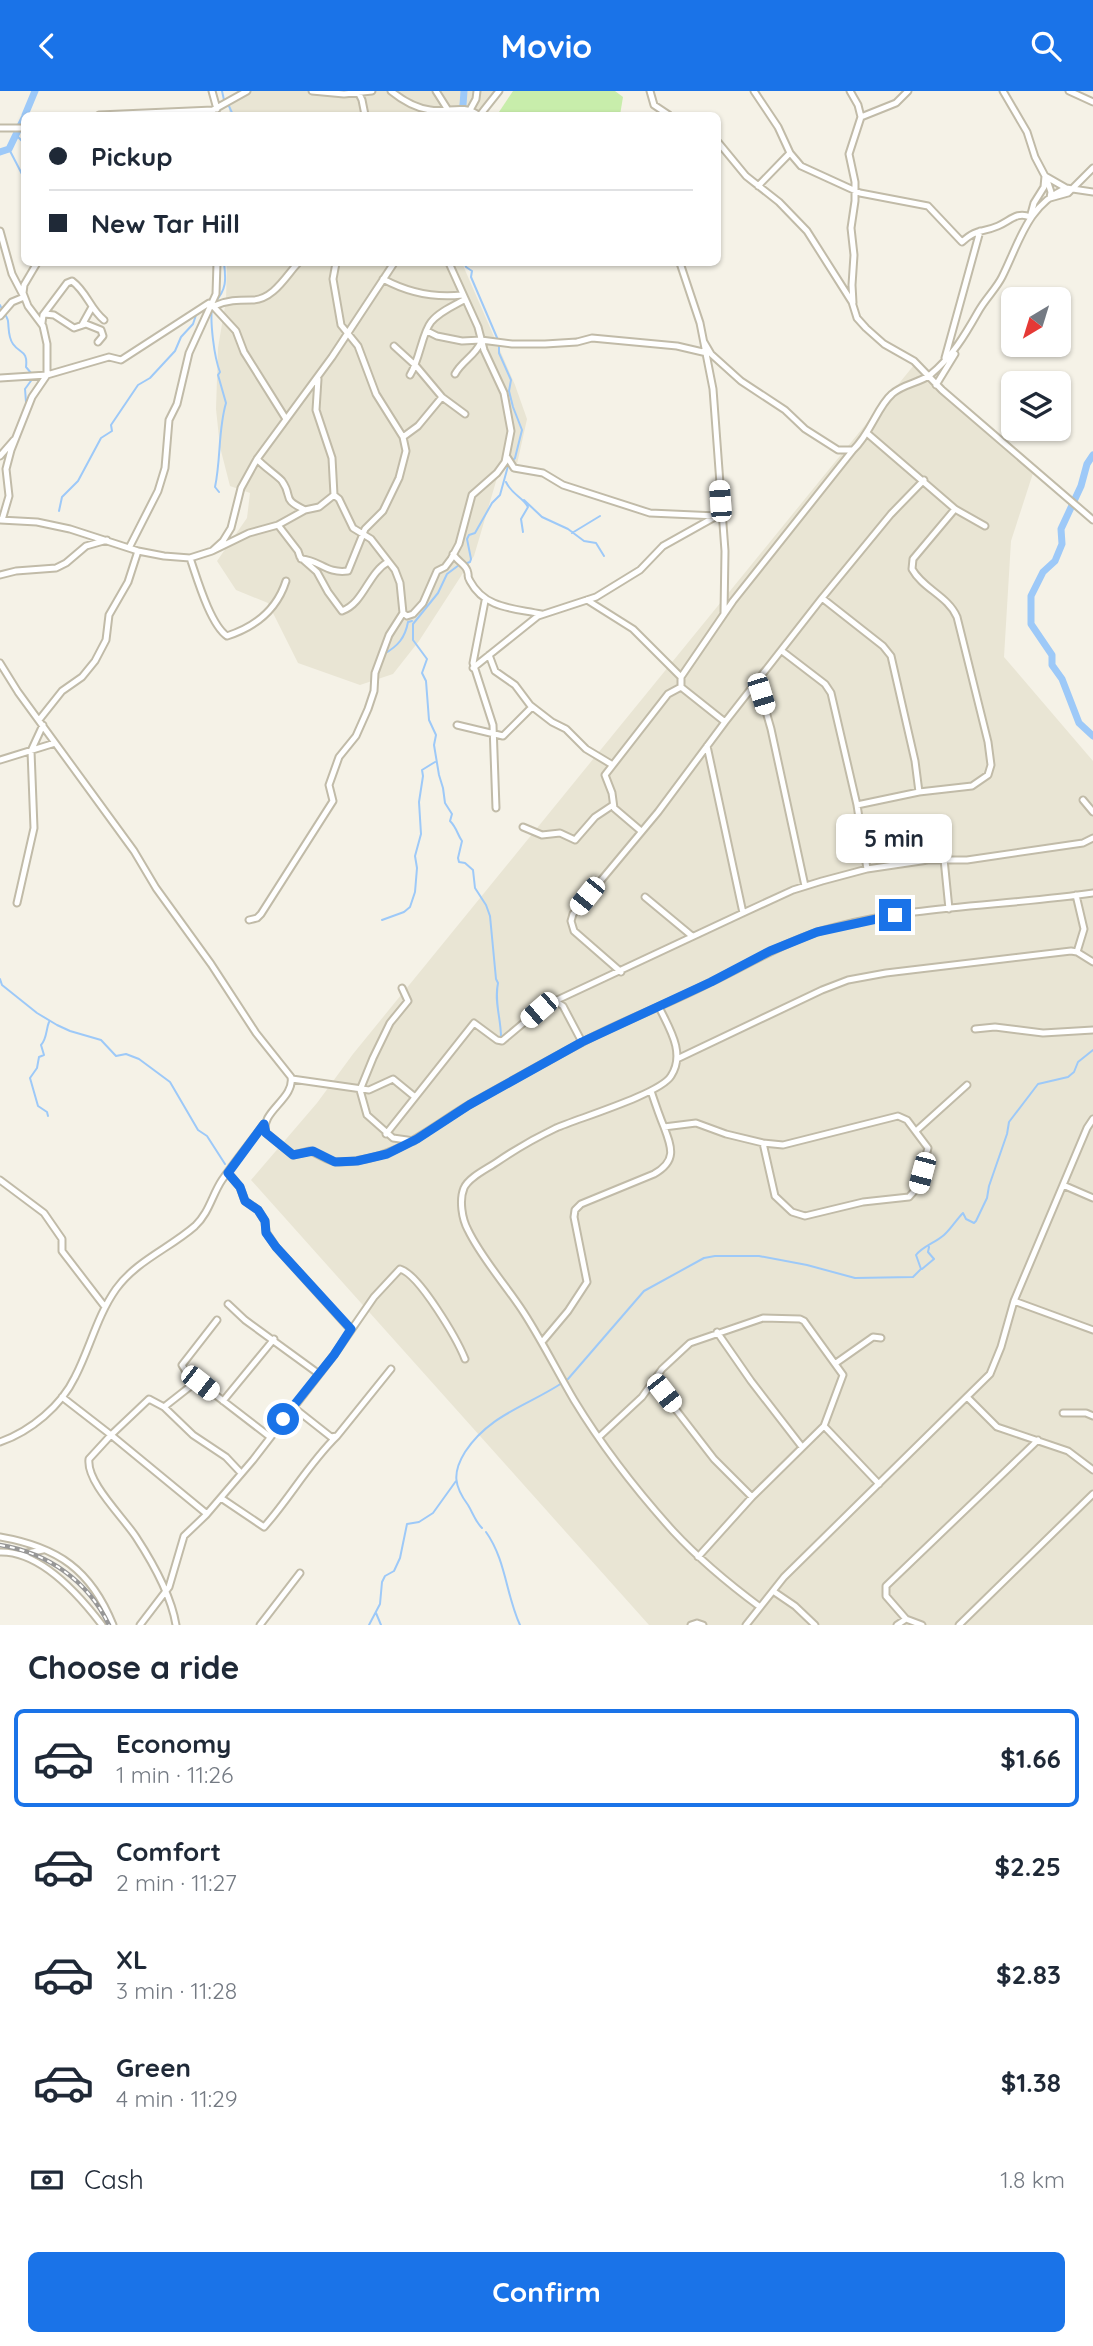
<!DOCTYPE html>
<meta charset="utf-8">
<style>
body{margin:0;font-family:Quicksand,sans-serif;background:#f2f2f3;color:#1f2937;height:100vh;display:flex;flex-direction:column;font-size:26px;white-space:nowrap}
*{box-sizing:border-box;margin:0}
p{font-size:23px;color:#747a83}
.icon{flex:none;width:38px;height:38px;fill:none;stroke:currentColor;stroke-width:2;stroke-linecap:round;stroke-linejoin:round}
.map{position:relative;height:1534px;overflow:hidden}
.side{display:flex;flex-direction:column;background:#fff;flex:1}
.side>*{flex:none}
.banner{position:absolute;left:21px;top:21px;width:700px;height:154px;border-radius:10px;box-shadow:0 2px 5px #0004;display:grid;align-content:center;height:154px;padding:0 28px;background:#fff}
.needle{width:46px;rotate:218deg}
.buttons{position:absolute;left:1001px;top:196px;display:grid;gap:14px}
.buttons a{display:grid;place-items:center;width:70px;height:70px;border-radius:10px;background:#fff;box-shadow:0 2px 5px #0004;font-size:35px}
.end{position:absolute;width:32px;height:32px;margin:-16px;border:9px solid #1a73e8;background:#fff;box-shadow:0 0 0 4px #fff}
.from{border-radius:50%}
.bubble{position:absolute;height:49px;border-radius:10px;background:#fff;box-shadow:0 2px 5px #0004;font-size:23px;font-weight:800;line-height:49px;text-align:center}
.car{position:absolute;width:21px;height:42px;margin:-21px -10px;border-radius:9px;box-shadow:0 0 5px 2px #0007;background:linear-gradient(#fff 24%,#345 0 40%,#fff 0 76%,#345 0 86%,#fff 0)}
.banner b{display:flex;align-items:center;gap:24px;height:66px;font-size:26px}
.banner b+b{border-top:2px solid #e0e1e3}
.banner i{width:18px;height:18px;background:#1f2937}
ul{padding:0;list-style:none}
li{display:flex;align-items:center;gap:21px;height:98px;margin:0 14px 10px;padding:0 14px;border:4px solid transparent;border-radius:10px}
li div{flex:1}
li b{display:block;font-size:26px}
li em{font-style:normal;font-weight:800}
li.selected{border-color:#1a73e8}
li>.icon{width:63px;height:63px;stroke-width:1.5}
h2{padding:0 28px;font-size:32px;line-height:84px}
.pay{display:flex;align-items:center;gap:18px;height:77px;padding:0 28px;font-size:26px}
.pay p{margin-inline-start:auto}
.action{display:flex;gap:14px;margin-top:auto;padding:14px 28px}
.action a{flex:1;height:80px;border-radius:10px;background:#1a73e8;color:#fff;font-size:28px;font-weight:800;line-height:80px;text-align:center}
header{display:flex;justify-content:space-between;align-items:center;height:91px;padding:0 28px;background:#1a73e8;color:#fff;font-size:32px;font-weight:800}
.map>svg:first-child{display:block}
</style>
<header><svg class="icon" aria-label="back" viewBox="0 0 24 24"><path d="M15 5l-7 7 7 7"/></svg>Movio<svg class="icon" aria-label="search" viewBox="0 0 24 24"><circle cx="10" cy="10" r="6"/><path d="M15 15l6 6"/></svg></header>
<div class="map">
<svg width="1093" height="1534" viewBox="0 0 1093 1534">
<rect width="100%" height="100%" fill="#f5f2e7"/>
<path fill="#e9e5d4" d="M242,0H502L484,24H229V8Z
M227,172H462L515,294L527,328L517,373L502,379L497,387L474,465L419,550L393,583L360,594L298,572L268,512L236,499L217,470L247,427L250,402L230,395L220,356L216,318L218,257L226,209Z
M914,274L1035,376L1011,450L1004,566L1093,670V1534H649L251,1089L317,1012L353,963Z"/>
<path fill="#c8edab" d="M513,0H615L623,6L620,24H509L499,21Z"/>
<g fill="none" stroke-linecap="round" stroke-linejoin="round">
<path stroke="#9dc9f8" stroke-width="2" d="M222,0L224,9
M228,13L233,24
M17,45L24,52
M9,58L24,87
M465,172L466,176L472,180L471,186L498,249
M214,212C227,199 226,188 224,172
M0,214C2,219 7,225 8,230C9,238 8,246 13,253C20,263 28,259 26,276L31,282
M212,216C210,231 214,266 220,281L218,284L226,312C218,339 221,368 215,396L219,401
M26,311L25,298L33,287
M506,391C512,404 523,406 528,416L521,428L523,441
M524,409L542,426L568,438L584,450L596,452L604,465
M59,420L62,406L78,390L101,347L112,340L111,334L138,294L150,287L175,260L181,246L193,233L196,224
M572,442L600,425
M464,473L470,471L471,468L467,448L469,444L475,442L492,412L500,404L508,375L515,367L522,339L513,316L509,300L511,289L499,262V255
M459,474L447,483L438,502L413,533V549L427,568L422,582L426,590L429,629L436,644L434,654L439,684L443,697L445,712L452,723L450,730C457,737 457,743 462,750L458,767L459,771L465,772L473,779L475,797L486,814L490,825L496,888L498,892C494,911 501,927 501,946
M384,563C398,555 405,547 408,531L412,530
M382,829L404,821L410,816L415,801L417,777L415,765L421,743L419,711L423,685L422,679L435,671
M0,888L2,894L37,922L57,934L70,940L101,949L116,965L126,963L139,968L170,991L198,1039L207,1045L225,1073
M48,1025L47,1021L38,1015L30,987L37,977L39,966L44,964L41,954C47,948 46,938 49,931
M922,1178L934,1168L928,1161L929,1156
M568,1288L644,1200L704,1167L715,1165H759L807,1174L855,1187L913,1186L921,1178L916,1164C923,1155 935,1152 944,1144C951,1138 956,1129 963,1122L966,1128L974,1132L976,1130L987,1107L989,1095L1007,1043L1009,1031L1038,993L1068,986L1074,981L1078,971L1093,959
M482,1437C475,1430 473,1422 468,1414C454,1395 452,1382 465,1361C489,1324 527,1315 562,1292
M486,1441C506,1469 506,1504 520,1534
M376,1522L381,1534
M369,1534L380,1513L382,1491L385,1485L394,1480L400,1467L407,1433L419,1431L433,1422L456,1390"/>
<path stroke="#9dc9f8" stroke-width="7" d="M25,24L35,0
M459,24L463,14L464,0
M0,61L9,58L24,27
M1093,364L1087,373L1081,395L1061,438L1062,453L1055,470L1043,481L1031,505V533L1052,564V574L1062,588L1079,632L1093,645"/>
<g stroke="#c1bba8" stroke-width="9">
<path id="minor" d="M212,0L217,18
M312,0L344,3L372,0
M391,0C402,9 416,17 430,19C447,22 464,13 478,24
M436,0L448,19
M650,0L654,14L669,24
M754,0L778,36L790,62L801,75L860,102L928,115L962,151C977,137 982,142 998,135C1010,130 1017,120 1030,126
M850,0L858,14L861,26L849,63L855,91V110L851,137L854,164L852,194L853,212
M1003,0L1027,41L1035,66L1045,85L1044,96L1034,112L1031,123
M1069,0L1093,11
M358,1L362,9L365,24
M470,19L476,8L477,0
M99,24L213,19L247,0
M480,24L499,0
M861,26L896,12L908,0
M0,37H24
M718,51L746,85L779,111L807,140L852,211L857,227L866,237L884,253L914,270L942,299L1093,429
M1045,85L1066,97
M1047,89L1051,101L1050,107L1068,102L1093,77
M758,95L790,62
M0,140L12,183L24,206L12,211L0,225
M680,172L700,232L713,298L725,460L724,522
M383,188C407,201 435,207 462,204
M212,214L236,240L244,261L286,328
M214,215C227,209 238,209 252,209C273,209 286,185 298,172
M45,223L54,224L74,237L86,233L101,239L103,245L98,251
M42,232L43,224L67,192L72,190C87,201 90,218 104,229
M82,234L92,216
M427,240L437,245L462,250L481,249L512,253H545L577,251L592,247L677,255L707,262
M704,251L711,263L741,290L785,319L805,338L838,359H853C871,342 877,316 892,303C903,293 919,292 930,284C952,266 965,244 978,221C985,208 996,198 1002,186C1020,150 1027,115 1066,97L1093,101
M394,255L416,275L442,306L465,323
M945,267L980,140
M455,283C462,270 475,265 481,251
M410,284C420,268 422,242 431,231C439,221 453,215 464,209
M0,287L47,284L109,266L121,269L209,212L212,214
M318,288L316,319L332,367L334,404
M936,294L955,263
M868,343L955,418L985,435
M403,346L418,335L442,306
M0,365L14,349
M507,366L514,377L543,382L563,394L650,422L717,425
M257,368C263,375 279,386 282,390C294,407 280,407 305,419
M0,429L37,431L70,438L138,460L164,465L190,467L212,460L223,450L231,437L241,397L257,368L332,266L394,172
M2,429L9,405L6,378L11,359L32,306L47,284V253L43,235L28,215L23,202L24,194L37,172
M278,434L298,460L300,466L317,481L328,501L342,520C364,512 368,482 388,471
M129,457L158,400L165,377L169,329L177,313L189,262L216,203L217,172
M212,460L249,442L278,434L305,419L319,416L334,404L339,408L353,437L371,448L395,479L400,492L403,522L389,544L375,582L374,600L368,618L356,645L339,666L329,694L333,710L261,823L257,827L249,829
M453,463C457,470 465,473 467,479C470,487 466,483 470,490C485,518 514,517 541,523
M190,467C197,487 210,533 227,545C255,536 277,518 286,490
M301,468C320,469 326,483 348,480L365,438L383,420L399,387L406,360L403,346L376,303L358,255L341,234L333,188L336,172
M0,484L16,480L56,477L66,472L86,455L107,449
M822,507L883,555L891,565L915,670L919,701
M587,509L633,538L681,586
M485,510L473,572L493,634L496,717
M403,522L407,525L413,523L423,512L437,480L445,476L451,468L459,453L472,404L497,382L505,371L511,340L504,302L484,259L478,236L449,172
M782,560L825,593L831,602L857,714L867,778
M489,564L495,580L515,594L530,614L552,631L566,638L586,658L611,673
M0,572L18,601L134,760L156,797L211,873L256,942L291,986C295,1008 259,1021 266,1042L293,1064L310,1060C320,1063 327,1071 339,1071C395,1071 427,1038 472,1012C508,992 543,972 579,953C621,930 667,914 709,892C751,872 790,847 835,836C919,814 1007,815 1093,802
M473,577L538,525L596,506L640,479L663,455L722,422
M752,598L761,603L771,638L805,795
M39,629L62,600L82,586L95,570L106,549L109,524L128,491L138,460
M725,631L681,596V586L733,510L853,359
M457,634L503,645L532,616
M707,655L743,822
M0,669L55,652
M1083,709L1093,721
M857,714L919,701L972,695L988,684L991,674L988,651L957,526C948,505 923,498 912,478L913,468L955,418
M523,736L542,744L560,742L575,749L595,726L613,714
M641,740L614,717L612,702L605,684L668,603L681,596
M944,768L949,818
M1076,804L1084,838L1077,861
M645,806L692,845
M17,812L34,737L31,660L43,634
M621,881L574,840L571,830L573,823L658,721L725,631L822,507L891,423L924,389
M402,897L408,910L390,932L373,967L360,999L367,1024L393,1047L414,1050
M555,910L563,915L582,951
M659,916C669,937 686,962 671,985C660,1003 579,1027 556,1037C535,1047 516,1058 497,1071C487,1078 469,1086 464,1097C459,1109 462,1128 468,1139C482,1168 506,1194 524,1222C542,1250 557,1280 574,1309C602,1355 636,1399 673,1440C699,1468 729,1493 760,1516
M975,938L995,936L1043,942L1093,939
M677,968L822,899L848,889L886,882L1071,860L1077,861L1093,871
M292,988L369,999L393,988L415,1006
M664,1036L696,1032L726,1043L763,1052L783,1054L898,1025L907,1029L928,1057L917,1097L909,1106L863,1111L805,1125L792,1121L775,1105L763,1052
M916,1040L967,994
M386,1043L474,932L497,949L502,950L539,919L555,910L743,822L793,799L822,790L867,778L928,769H967L1083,752L1093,747
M228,1082L240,1096L245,1110L258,1119L265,1130L266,1141L276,1156L351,1239
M0,1089L44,1122L62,1148V1160L105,1216
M1063,1094L1093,1107
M1014,1210L1093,1239
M228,1213L245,1229L319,1283
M217,1229L182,1274L187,1282L270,1346
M717,1241L751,1290L802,1356
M542,1251L568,1220L587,1191L574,1126L575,1119L581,1113L654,1083C677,1070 672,1057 664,1036C659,1024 655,1012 651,1000
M836,1272L873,1246L881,1247
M653,1289L714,1368L752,1406
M200,1292L192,1294L164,1316L193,1344L226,1366L241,1382
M62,1306L111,1344L89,1368C86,1391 123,1426 136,1446C153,1472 171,1503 176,1534
M968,1307L997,1336L1068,1360L1093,1379
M223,1310L274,1248
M164,1316L149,1308L111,1344L207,1423
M293,1316L331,1346L337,1345L391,1278
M1063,1322H1086L1093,1325
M824,1335L879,1393
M599,1346L642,1306L662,1278L690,1252L763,1227L800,1228L804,1230L843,1284L824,1335L752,1406L698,1466
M0,1351C31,1340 61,1315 75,1286C90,1257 97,1225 116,1198C136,1170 170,1157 195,1135C209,1122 212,1104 222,1089C235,1070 250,1052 264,1033
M221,1407L264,1436C290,1407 309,1372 337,1345
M0,1446C58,1456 91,1479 113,1534
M0,1461C41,1460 80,1505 102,1534
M22,1463L43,1459
M773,1500L795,1515L815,1534
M906,1528L886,1505V1495L1038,1349
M140,1534L169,1496L184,1445L206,1424L253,1369L334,1264L374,1206L400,1178C419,1183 457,1248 465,1268
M260,1534L300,1482
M691,1534L697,1532L703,1534
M746,1534L784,1486L990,1283L1001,1256L1014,1210L1087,1037L1093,1028
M897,1534L906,1528L922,1534
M959,1534L1093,1403"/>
</g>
<use href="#minor" stroke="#fff" stroke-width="5"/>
<g stroke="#979797" stroke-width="4.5">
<path id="rail" d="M0,1454C48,1462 88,1490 109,1534"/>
</g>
<use href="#rail" stroke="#fff" stroke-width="2" stroke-dasharray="5" stroke-linecap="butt"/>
</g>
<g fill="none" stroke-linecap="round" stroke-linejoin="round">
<path stroke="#1a73e8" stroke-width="9" d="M283,1328L334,1264L351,1238L276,1156L266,1142L265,1130L258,1119L245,1110L240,1096L228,1082L264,1033L266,1042L293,1064L313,1060L335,1071L357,1070L387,1063L417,1048L469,1014L582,951L711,891L770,860L817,841L895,824"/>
</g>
</svg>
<div class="buttons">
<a><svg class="needle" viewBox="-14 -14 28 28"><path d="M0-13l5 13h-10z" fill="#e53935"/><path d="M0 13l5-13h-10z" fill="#747a83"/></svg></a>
<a><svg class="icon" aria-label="layers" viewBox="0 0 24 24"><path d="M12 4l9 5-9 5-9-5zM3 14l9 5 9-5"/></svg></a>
</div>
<i class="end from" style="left:283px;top:1328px"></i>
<i class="end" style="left:895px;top:824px"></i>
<div class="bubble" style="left:836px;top:723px;width:116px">5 min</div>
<i class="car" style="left:720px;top:410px;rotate:356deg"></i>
<i class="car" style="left:761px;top:603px;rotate:163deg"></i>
<i class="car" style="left:587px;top:805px;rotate:219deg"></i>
<i class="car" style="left:539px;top:919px;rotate:229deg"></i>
<i class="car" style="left:922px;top:1082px;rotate:195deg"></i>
<i class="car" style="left:200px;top:1292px;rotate:128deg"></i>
<i class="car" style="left:664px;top:1302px;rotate:142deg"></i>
<div class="banner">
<b><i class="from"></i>Pickup</b>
<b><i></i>New Tar Hill</b>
</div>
</div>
<section class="side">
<h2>Choose a ride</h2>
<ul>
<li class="selected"><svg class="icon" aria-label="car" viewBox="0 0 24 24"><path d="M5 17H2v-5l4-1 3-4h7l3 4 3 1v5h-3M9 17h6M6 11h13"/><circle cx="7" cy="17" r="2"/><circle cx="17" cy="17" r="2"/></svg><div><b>Economy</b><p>1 min · 11:26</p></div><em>$1.66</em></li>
<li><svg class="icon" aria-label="car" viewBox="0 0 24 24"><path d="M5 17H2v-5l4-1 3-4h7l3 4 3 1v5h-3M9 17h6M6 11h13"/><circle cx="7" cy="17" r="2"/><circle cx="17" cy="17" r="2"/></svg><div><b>Comfort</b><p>2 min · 11:27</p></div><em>$2.25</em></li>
<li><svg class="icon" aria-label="car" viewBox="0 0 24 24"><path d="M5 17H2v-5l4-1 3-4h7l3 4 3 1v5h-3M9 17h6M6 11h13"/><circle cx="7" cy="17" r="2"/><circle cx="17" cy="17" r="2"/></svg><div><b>XL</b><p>3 min · 11:28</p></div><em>$2.83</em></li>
<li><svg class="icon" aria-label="car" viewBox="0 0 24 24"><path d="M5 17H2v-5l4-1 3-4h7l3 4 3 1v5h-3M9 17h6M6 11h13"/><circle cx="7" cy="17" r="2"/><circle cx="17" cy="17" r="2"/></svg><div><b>Green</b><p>4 min · 11:29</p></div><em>$1.38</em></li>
</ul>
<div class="pay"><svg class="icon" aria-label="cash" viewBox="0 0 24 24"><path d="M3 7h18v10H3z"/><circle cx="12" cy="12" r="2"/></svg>Cash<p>1.8 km</p></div>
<div class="action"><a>Confirm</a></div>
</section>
